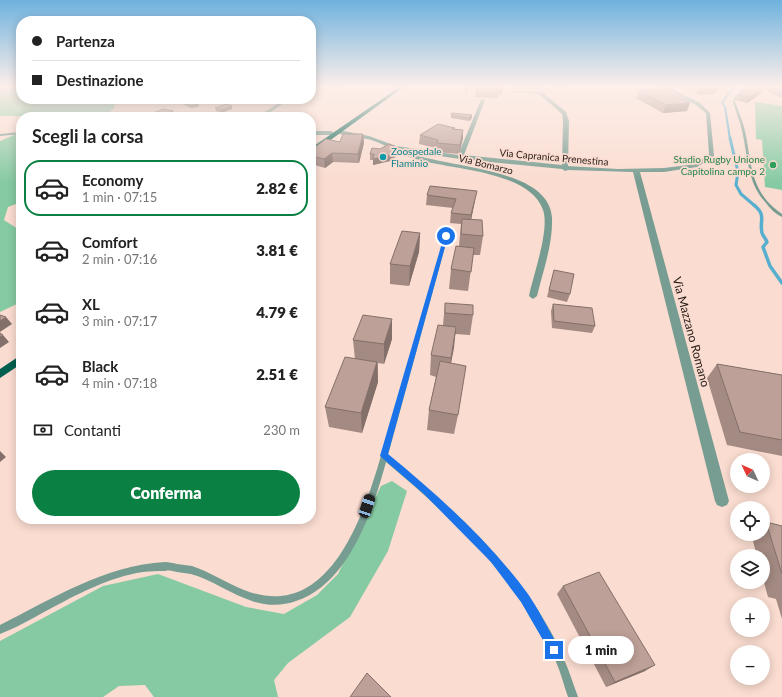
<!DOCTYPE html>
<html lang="it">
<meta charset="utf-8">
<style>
body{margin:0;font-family:Lato,sans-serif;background:#f2f2f2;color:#222;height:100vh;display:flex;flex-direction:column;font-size:15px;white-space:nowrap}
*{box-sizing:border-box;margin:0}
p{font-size:13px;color:#767676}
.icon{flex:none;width:22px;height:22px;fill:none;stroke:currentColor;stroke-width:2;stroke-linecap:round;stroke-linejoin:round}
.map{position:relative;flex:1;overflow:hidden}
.panel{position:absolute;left:16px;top:112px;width:300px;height:412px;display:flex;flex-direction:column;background:#fff;border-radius:16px;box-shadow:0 2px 10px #0003}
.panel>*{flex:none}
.guide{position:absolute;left:16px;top:16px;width:300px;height:88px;border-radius:16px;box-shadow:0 2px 10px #0003;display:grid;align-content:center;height:88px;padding:0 16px;background:#fff}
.needle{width:26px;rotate:314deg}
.fabs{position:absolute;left:730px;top:453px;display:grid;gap:8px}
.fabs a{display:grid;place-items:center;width:40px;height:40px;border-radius:50%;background:#fff;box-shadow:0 2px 10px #0003;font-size:20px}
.end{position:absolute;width:18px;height:18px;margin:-9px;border:5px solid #1a73e8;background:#fff;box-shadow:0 0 0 2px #fff}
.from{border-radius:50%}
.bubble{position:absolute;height:28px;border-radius:14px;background:#fff;box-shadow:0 2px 10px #0003;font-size:13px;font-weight:800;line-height:28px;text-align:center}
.car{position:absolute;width:12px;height:24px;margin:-12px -6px;border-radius:5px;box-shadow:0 0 3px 1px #0007;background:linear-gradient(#222 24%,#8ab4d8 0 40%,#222 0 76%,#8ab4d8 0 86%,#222 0)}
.guide b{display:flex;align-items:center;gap:14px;height:38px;font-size:15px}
.guide b+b{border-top:1px solid #e0e0e0}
.guide i{width:10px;height:10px;background:#222}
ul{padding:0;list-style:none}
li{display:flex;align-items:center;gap:12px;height:56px;margin:0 8px 6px;padding:0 8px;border:2px solid transparent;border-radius:16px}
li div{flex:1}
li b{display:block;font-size:15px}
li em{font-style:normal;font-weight:800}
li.current{border-color:#0b8043}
li>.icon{width:36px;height:36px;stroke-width:1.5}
h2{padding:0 16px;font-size:18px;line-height:48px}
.pay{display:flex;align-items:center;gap:10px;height:44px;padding:0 16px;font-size:15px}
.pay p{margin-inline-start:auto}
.action{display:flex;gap:8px;margin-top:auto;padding:8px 16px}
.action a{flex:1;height:46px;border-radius:24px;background:#0b8043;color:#fff;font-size:16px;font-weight:800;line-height:46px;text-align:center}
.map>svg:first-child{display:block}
</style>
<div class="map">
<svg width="782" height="697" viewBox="0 0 782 697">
<rect width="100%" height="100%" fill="#fadcd0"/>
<path fill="#86caa3" d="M0,86H21V99H111L115,102L114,109L101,117L0,116Z
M755,102L782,106V190L765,187L762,140L756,139Z
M14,135H21V202L8,207L4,220L21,231V302L0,312V141Z
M392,481L407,491L388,551L350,617L288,663L274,680L278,697H154L145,685L119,686L103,697H0V641L103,586L158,574L246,607L284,614L317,595L338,574L381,486Z"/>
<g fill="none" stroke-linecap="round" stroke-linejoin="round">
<path stroke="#57afcf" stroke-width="2" d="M730,139L725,107L722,103L734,86"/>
<path stroke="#57afcf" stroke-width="3" d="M730,138L738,172L736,185L741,194L755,206"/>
<path stroke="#57afcf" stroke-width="3.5" d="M754,205C767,216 759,220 762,233C763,236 766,239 767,242L763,247L770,266L782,283"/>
<path fill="#779c91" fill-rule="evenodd" d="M466,86H468L467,93L466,94L465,93Z
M768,86H773C759,90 744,84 735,101C738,111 743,121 745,131C750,153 750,178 764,197C769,204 775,209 782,214V217C776,214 770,209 766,203C747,183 748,156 742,131C740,120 735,111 733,101C740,86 753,87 768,86Z
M21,132V134L0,136V134Z
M445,235H447L448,236L388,455C448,504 508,557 547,625C561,648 569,671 578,697H568C564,686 561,673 556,662C520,581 453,518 386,462C373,510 349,584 296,601C282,606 267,606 252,601C231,594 212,580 191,574C187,573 181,573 177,572C172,571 169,570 165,571C158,571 150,571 143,572C109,577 76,595 46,611C31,619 16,628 0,634V625C52,599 105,565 165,562C169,562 173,563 177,564C182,565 187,565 192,566C210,572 227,583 244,590C325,622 360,525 378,466Z"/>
<path fill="#779c91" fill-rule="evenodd" d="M660,86H665L700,103L710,113L714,156L697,167L664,172H640L729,501L727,505L722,507L717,505L715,501L633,172L568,170L565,171L562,169L460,159L406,151C441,169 549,165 552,218C553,244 543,271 537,296L533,299L529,296C533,276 550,229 543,210C529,170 450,170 416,159C400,155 387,145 371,140C361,137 345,138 336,132L339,130L369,136L396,146L458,155L481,100L483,99L485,100L464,155L562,165L563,121L562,114L539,94L511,92L513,91L542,92L566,112L569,121L568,166L618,169L664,168L696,164L709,154L706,113L696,105Z
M285,99H290L263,117H257Z
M191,114L211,117H189Z
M311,131H331L334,133L331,135H311Z"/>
<path fill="#005f4e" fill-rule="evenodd" d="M401,86H405L325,144L311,152V148Z
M21,355V364L0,378V369Z"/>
</g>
<path fill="#a38a82" d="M326,86H341L338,88L326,87Z
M477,86L503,87L502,95L498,94V98L475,97Z
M511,86H528L527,89L513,90L511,87Z
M531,86H540V89H531Z
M558,86H566L565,88L558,87Z
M676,86H722L713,94L700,95L696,93L698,89L685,90Z
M768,86H779L782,87V97H779L765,90Z
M763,89L760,94L747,103L736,100L739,95Z
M639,91L687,111L663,113L636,98Z
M189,99H210V100L203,103L195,102L198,104L199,106L191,108L182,104L181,102L189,100Z
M215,108L232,109L221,113L216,111Z
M148,115L175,116L174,117H149Z
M451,115L472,118L469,121L451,118Z
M455,129L463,130V138L459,154L436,152V148L419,144L420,135Z
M363,134L364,143L359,163L333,162L325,168L311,164V150L340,142Z
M370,154H399L390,161L373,165V160H370Z
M427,195L475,200L471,220L483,236L480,255H473L468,291L449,289L451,269L459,246L461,224L450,223L451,213L453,208L426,205Z
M420,233L419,252L409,286L390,284V264Z
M554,270L570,294L567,302L547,297Z
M445,303L473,315L470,335L455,334L451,363L458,415L454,434L427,430L429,410L436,377L430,375L431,355L443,325Z
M553,304L595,326L592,333L552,328L551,311Z
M392,339L384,364L378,363V382L362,433L329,427L325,407L355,359L353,340Z
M717,364L782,375V456L727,445L707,378Z
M766,522L782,526V619L776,599L768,597L763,579V556H757L751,534H763V524Z
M563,586L645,671L606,687L557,594Z"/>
<path fill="#84706a" d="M719,86H722L713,94L715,89Z
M763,89L760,94L747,103L749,97Z
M202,99H210V100L203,103Z
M690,103L687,111L663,113L666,105Z
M198,104L199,106L191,108V106Z
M232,106V109L221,113V110Z
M173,111L175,116L174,117H168L167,114Z
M472,115V118L469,121V118Z
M463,130V138L459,154L460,145Z
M363,134L364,143L359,163L358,154Z
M399,148V154L390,161L373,165V159Z
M332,153L333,162L325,168L324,159Z
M477,191L475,200L470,225L471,215Z
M420,233L419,252L409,286L410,266Z
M6,317L12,324L0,332V321Z
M392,319V339L384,364V344Z
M456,327L454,348L448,378L451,358Z
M3,335L9,342L0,348V337Z
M377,362L378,382L362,433L361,413Z
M0,451L6,457L0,462Z
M655,665L645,671L606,687L615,682Z"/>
<path fill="#bda097" stroke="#84706a" d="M477,86H486L503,87V90L476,88Z
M531,86H540V87Z
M710,86H719L715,89L703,90L698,88L709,87Z
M768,86H779L782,87V92Z
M749,87L763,89L749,97L739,95Z
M476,89L499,90V93L476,92Z
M662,89L690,103L666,105L639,91Z
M188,99L198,104L191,106L181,102Z
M226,104L232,106L221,110L215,108Z
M163,109L173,111L167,114L174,115L169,117H159L148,115Z
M452,113L472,115L469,118L451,115Z
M189,114L205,117H181Z
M438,124L455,128L452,129L463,130L460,145L437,143L438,140L420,135Z
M343,134H363L358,154L332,153L324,159L311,156V150L326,139L340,142Z
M389,144L399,148L390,155L373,159L374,154H370L372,148L380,149Z
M430,186L477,191L471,215L451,213L456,199L427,195Z
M462,219L482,220L483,236L461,234Z
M402,231L420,233L410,266L390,264Z
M456,246L474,248L471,272L451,269Z
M554,270L574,274L570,294L549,290Z
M445,303L473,305V315L445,313Z
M553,304L592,308L595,326L554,321Z
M0,315L6,317L0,321Z
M363,315L392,319L384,344L353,340Z
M438,325L456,327L451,358L431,355Z
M0,333L3,335L0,337Z
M345,357L377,362L361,413L325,407Z
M440,361L466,366L458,415L429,410Z
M717,364L782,375V440L740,432Z
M766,522L782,526V574Z
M599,572L655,665L615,682L563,586Z
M367,673L391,697H350Z"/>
<linearGradient id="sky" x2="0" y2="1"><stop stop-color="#6eb2de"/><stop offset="0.47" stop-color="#fdefea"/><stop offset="1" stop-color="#fdefea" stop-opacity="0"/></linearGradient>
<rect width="782" height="183" fill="url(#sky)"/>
<path fill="#1a73e8" d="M446,235L448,236L388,454C439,496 489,541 528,594C539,610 548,629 558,646L560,650L558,654L554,655L551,654L521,602L491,562L424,494L380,456L444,236Z"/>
<circle fill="#0f9aa8" stroke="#fadcd0" stroke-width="1.5" cx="383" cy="157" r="4"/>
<circle fill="#2e9e5b" stroke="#fadcd0" stroke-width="1.5" cx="773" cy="165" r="4"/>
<g text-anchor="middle" stroke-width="3.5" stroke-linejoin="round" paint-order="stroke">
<g font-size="10" fill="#0d838f" stroke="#fadcd0" text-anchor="start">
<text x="391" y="155">Zoospedale<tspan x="391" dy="12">Flaminio</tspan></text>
</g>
<g font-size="10" fill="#281d18" stroke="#fadcd0">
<text transform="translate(554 157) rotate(5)" y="4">Via Capranica Prenestina</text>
<text transform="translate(486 164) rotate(14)" y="4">Via Bomarzo</text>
</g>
<g font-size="10" fill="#27864d" stroke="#fadcd0" text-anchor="end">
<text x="765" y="163">Stadio Rugby Unione<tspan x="765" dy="12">Capitolina campo 2</tspan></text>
</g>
<g font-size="12" fill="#281d18" stroke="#fadcd0">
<text transform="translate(691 332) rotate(75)" y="4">Via Mazzano Romano</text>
</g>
</g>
</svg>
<div class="fabs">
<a><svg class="needle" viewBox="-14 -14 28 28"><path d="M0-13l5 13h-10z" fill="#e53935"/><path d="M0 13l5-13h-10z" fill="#767676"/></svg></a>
<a><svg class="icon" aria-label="locate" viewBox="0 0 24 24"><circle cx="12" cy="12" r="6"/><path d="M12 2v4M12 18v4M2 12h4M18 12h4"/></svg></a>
<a><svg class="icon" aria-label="layers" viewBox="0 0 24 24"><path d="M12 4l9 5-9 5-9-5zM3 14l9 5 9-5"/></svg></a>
<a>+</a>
<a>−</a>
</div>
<i class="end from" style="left:446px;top:236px"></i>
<i class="end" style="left:554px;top:650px"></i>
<div class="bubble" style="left:568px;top:636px;width:66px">1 min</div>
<i class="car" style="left:367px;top:506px;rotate:18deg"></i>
<div class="guide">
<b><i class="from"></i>Partenza</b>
<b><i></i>Destinazione</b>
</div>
<section class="panel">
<h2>Scegli la corsa</h2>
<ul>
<li class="current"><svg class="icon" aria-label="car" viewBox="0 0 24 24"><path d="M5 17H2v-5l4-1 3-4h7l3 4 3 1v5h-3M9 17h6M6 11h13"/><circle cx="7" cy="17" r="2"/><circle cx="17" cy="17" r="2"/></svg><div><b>Economy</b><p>1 min · 07:15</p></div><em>2.82 €</em></li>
<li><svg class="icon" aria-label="car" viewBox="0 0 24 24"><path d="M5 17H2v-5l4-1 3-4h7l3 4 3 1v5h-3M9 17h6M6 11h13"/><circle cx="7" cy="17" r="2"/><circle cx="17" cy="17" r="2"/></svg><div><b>Comfort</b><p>2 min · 07:16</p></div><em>3.81 €</em></li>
<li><svg class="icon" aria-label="car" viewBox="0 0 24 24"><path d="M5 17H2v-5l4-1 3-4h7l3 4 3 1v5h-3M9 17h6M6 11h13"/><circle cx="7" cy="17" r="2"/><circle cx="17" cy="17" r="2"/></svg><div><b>XL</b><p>3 min · 07:17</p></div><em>4.79 €</em></li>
<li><svg class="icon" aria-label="car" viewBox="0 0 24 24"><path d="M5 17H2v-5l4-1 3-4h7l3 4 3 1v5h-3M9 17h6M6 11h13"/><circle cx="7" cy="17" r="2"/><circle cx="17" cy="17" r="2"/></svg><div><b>Black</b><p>4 min · 07:18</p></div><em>2.51 €</em></li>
</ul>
<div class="pay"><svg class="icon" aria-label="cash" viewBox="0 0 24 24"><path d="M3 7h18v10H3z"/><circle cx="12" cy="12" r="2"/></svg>Contanti<p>230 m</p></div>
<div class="action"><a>Conferma</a></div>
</section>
</div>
